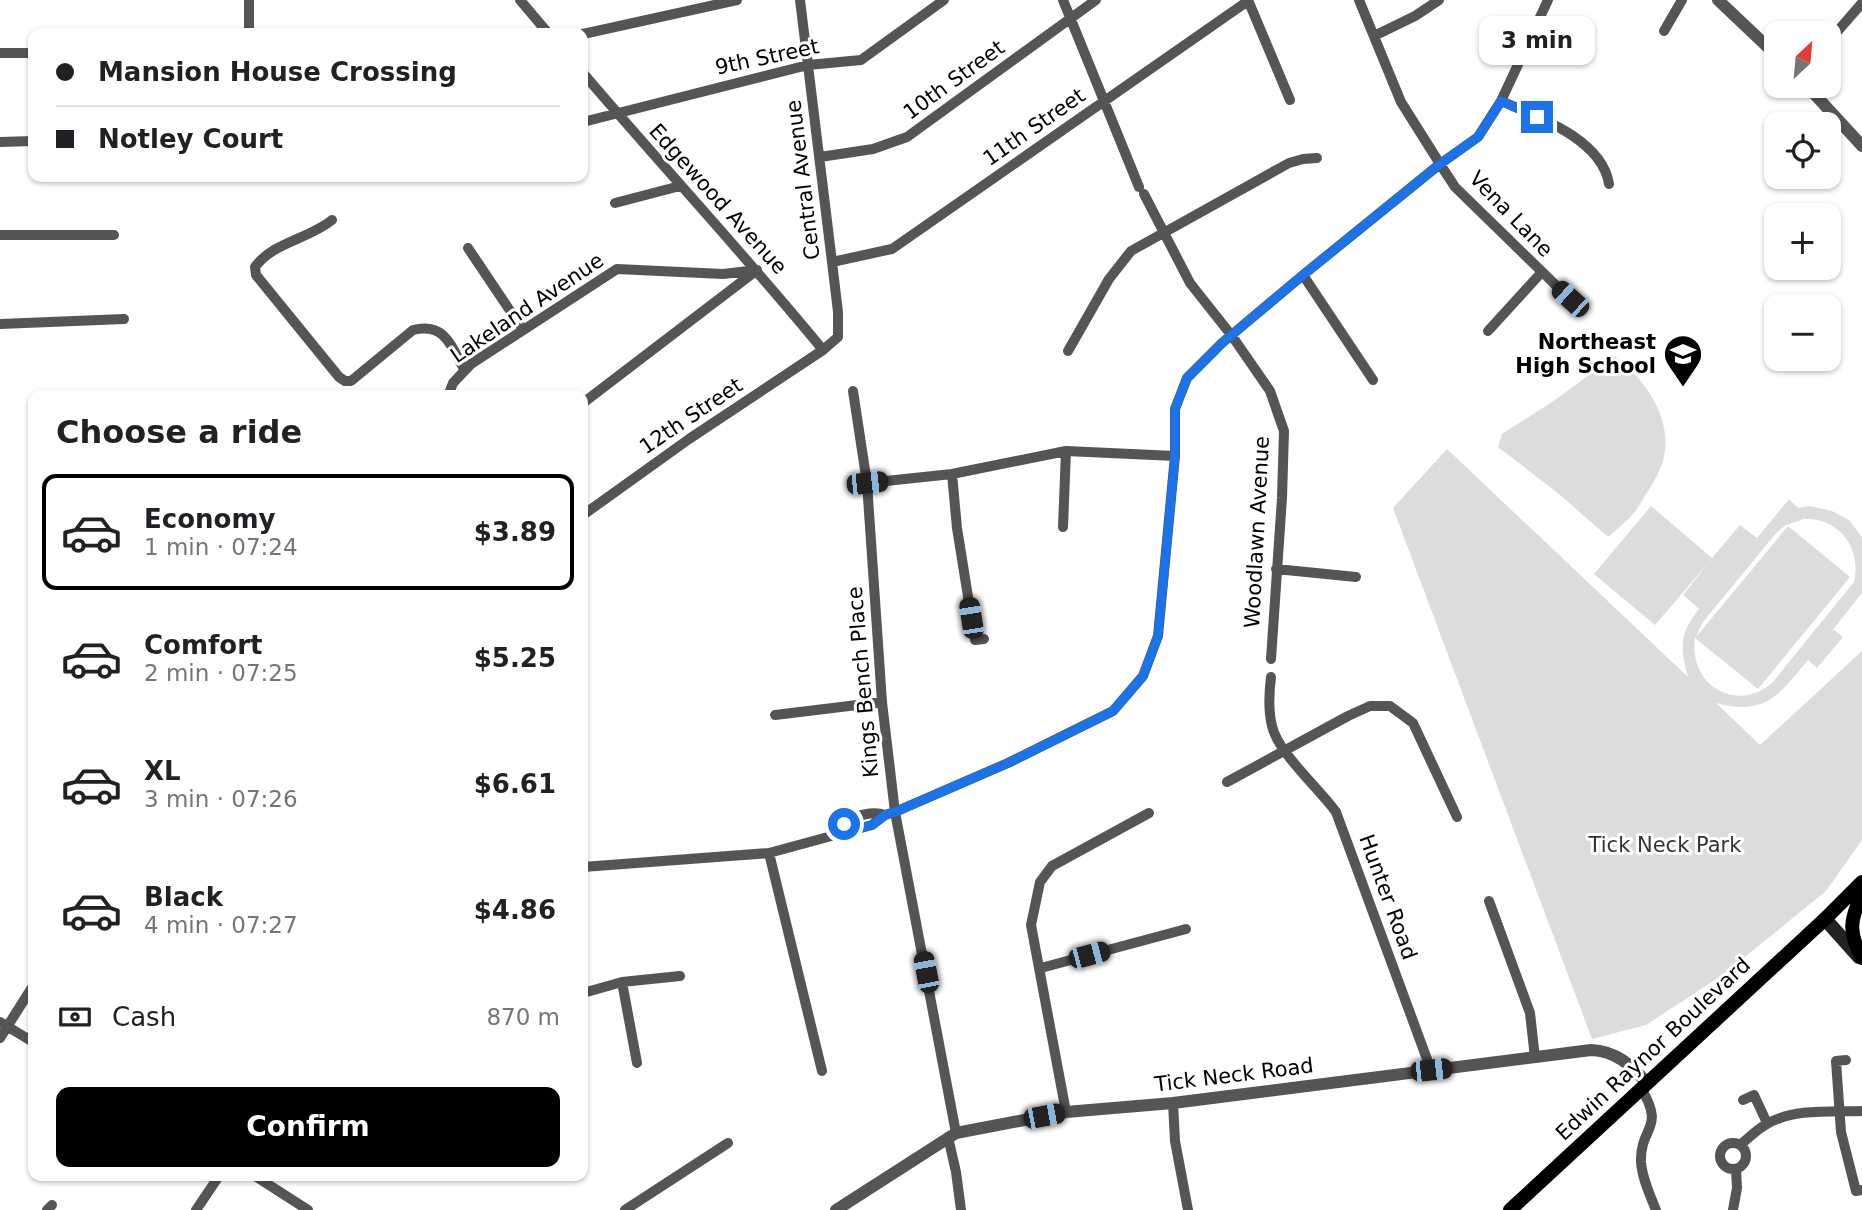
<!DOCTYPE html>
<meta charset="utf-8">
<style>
body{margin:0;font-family:"DejaVu Sans",sans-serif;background:#f2f2f2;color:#202124;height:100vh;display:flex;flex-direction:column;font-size:26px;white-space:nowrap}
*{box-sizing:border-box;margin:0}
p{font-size:23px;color:#757577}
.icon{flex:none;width:38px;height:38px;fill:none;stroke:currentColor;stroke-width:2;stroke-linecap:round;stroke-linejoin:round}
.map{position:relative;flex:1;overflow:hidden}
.sheet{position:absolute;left:28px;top:390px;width:560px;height:791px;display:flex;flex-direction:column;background:#fff;border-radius:14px;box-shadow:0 2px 5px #0004}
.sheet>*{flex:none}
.banner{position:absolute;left:28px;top:28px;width:560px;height:154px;border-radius:14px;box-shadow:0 2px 5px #0004;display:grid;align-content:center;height:154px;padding:0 28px;background:#fff}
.needle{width:46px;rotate:26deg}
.tools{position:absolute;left:1764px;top:21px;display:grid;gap:14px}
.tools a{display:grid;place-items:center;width:77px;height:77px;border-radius:14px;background:#fff;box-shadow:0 2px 5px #0004;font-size:35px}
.end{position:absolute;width:32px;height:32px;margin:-16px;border:9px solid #1a73e8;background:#fff;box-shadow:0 0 0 4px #fff}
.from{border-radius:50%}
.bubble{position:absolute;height:49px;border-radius:14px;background:#fff;box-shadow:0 2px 5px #0004;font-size:23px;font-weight:700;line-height:49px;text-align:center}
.car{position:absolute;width:21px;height:42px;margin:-21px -10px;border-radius:9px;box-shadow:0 0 5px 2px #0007;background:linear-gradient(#222 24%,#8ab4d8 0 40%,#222 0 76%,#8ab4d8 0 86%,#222 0)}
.banner b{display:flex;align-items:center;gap:24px;height:66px;font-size:26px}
.banner b+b{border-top:2px solid #e0e0e0}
.banner i{width:18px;height:18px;background:#202124}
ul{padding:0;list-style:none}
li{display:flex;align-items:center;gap:21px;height:116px;margin:0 14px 10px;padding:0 14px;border:4px solid transparent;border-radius:14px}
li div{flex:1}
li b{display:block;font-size:26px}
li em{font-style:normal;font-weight:700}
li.current{border-color:#000}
li>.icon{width:63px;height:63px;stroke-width:1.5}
h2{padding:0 28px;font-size:32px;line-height:84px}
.pay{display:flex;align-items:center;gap:18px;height:77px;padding:0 28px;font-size:26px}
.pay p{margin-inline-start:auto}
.button{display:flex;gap:14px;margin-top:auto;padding:14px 28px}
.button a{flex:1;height:80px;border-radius:14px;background:#000;color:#fff;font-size:28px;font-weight:700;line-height:80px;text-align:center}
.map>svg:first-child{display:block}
</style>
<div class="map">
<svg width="1862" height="1210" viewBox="0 0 1862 1210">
<rect width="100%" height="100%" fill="#fff"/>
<path fill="#dcdcdc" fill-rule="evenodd" d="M1615,356C1646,380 1676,422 1662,464C1658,475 1651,487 1644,497C1641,503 1637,510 1632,515C1625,523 1616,530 1608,537L1559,494L1498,447L1502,434L1555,400Z
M1447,449L1688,677C1680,648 1679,634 1699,609L1683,595L1709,562L1655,625L1594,574L1651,506L1712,558L1740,525L1757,538L1789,499L1798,508L1809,506L1832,511L1849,520L1862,537V593L1831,632L1834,630L1843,637L1817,668L1808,660C1778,696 1765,716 1716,703L1760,745L1862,651V840L1826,891L1724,974L1646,1025L1592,1039L1393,508ZM1804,519C1838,517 1862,547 1854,582L1772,683C1735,714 1688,684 1695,638L1758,689L1850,577L1788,526L1696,637L1703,622L1777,532L1786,525Z"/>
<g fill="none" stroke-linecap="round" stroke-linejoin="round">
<path stroke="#555" stroke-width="10" d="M249,0V33
M520,0L548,33
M1063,0L1139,187
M1248,0L1290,100
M1359,0L1401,102L1440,164L1455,187L1570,299
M1664,31L1682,0
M583,34L737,0
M1374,36L1415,16L1439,0
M1829,41L1862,3
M0,53H33
M583,73C662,166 746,256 823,350
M1501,101C1538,117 1602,139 1609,184
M583,122L808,65L861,60L944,0
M0,142L33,141
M820,157L873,149L907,137L1096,0
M1144,194L1190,283L1232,336L1270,391L1284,431L1282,498L1271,659
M615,203L680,186
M332,220C309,239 273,242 255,267L256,275L339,377L345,381H351L413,330C445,322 451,346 464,369
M0,235H114
M468,248L523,330
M832,262L892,249L1248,1
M1303,275L1373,380
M0,324L124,319
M1488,331L1541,273
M1068,351L1109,279L1131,251L1289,163L1303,159L1317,158
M853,391L867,483L882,702L895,812L956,1133
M448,396L453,383L471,364L617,269L723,274L757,270
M583,403L757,270
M952,474L957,528L975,640L984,639
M867,483L952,474L1066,451L1175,456
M583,515L689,439L823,350L838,337V312L832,262L800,0
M1063,527L1066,451
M1276,569L1356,577
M1271,677C1269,693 1268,710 1272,726C1278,753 1319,788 1336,812L1431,1070
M775,715L882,702
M1227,782L1348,716L1370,706H1390L1413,723L1457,817
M837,834C839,831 841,826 844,823C854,815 874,811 885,815
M769,853L822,1071
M583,867L769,853L872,825L885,815L895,812L1008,763L1113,711L1143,676L1158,636L1175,456V409L1187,378L1222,343L1303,275L1440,164L1478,137L1501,101L1548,0
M1489,901L1530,1013L1535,1058
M1041,968L1186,929
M622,982L637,1063
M583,993L622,982L680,976
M0,1022L33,1042
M0,1038L33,986
M1846,1060L1836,1061L1841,1132L1856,1191L1862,1190
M1641,1088C1666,1130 1640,1125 1641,1162C1642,1178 1650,1195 1656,1210
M1743,1100L1754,1095L1767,1123
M1173,1103L1175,1141L1188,1210
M1066,1112L1031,925L1040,882L1052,866L1149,813
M948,1137L956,1172L961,1210
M1720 1156a13 13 0 1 1 26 0a13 13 0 1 1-26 0Z
M1740,1145C1749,1138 1757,1129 1767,1124C1794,1108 1832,1112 1862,1111
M255,1176L308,1210
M47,1210L52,1205
M196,1210L219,1176
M625,1210L728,1143
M1733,1210L1737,1188L1736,1169"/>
<path stroke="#555" stroke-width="12" d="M1718,0L1776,55
M1807,86L1862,146
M836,1210L956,1133L1066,1112L1173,1103L1591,1050C1616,1051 1631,1065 1647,1083"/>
<path stroke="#222" stroke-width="14" d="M1825,919L1859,957"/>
<path stroke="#000" stroke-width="14" d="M1862,894C1850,920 1848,932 1862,958
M1510,1210L1825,919L1862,882"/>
</g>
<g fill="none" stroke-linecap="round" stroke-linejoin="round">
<path stroke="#1a73e8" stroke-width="9" d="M844,824L837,834L872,825L885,815L895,812L1008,763L1113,711L1143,676L1158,636L1175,456V409L1187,378L1222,343L1303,275L1440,164L1478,137L1501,101L1537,117"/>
</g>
<defs>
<g id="school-pin" transform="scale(2.0125)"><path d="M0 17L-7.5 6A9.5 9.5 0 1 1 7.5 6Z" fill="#000" stroke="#fff"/><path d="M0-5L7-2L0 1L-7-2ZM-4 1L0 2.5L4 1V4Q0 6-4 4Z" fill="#fff"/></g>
</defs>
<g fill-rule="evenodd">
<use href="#school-pin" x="1683" y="354"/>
</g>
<g text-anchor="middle" stroke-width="6" stroke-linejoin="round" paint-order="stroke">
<g font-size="21" fill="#000" stroke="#fff">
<text transform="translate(767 57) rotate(-12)" y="7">9th Street</text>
<text transform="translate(954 80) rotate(-36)" y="7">10th Street</text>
<text transform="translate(1034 127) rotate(-35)" y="7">11th Street</text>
<text transform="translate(803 180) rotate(-97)" y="7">Central Avenue</text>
<text transform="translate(718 199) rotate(48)" y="7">Edgewood Avenue</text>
<text transform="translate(1511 214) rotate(46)" y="7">Vena Lane</text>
<text transform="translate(527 308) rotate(-34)" y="7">Lakeland Avenue</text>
<text transform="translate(691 416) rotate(-34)" y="7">12th Street</text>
<text transform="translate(1257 532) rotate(-87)" y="7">Woodlawn Avenue</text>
<text transform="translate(863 682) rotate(-95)" y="7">Kings Bench Place</text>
<text transform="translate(1388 897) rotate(70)" y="7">Hunter Road</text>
<text transform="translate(1653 1049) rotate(-43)" y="7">Edwin Raynor Boulevard</text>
<text transform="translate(1234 1075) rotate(-7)" y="7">Tick Neck Road</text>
</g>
<g font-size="21" font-weight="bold" fill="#000" stroke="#fff" text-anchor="end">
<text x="1656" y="349">Northeast<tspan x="1656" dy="24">High School</tspan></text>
</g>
<g font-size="21" fill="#333" stroke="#fff">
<text x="1665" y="852">Tick Neck Park</text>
</g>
</g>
</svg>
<div class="tools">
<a><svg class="needle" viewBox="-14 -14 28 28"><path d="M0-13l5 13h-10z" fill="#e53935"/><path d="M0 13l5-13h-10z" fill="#757577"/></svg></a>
<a><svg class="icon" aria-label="locate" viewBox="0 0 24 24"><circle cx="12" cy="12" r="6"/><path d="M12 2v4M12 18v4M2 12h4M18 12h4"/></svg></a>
<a>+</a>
<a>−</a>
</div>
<i class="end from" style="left:844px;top:824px"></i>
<i class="end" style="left:1537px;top:117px"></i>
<div class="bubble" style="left:1479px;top:16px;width:116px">3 min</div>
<i class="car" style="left:1570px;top:299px;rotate:312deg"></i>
<i class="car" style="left:867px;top:483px;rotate:84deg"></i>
<i class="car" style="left:971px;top:618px;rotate:351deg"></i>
<i class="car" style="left:1089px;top:955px;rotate:75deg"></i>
<i class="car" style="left:926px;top:972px;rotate:349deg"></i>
<i class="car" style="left:1431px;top:1070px;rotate:84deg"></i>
<i class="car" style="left:1044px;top:1116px;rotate:79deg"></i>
<div class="banner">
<b><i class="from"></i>Mansion House Crossing</b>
<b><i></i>Notley Court</b>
</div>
<section class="sheet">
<h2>Choose a ride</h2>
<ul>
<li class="current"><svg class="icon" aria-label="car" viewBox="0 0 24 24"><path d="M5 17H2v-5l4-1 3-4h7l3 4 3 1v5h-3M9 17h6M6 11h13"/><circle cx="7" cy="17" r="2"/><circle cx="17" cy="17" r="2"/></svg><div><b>Economy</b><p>1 min · 07:24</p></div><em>$3.89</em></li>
<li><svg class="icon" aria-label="car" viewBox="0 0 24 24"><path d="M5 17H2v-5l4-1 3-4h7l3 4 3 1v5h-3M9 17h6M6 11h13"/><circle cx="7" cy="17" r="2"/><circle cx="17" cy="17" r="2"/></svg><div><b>Comfort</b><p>2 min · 07:25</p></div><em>$5.25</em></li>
<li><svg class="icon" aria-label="car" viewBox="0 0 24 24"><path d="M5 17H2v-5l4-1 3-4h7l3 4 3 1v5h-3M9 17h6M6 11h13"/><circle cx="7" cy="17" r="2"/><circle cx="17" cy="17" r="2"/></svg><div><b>XL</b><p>3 min · 07:26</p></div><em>$6.61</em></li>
<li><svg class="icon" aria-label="car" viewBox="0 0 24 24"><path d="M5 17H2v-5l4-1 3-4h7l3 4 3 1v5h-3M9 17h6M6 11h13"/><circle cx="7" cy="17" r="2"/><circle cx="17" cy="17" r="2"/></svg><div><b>Black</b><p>4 min · 07:27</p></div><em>$4.86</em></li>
</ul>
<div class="pay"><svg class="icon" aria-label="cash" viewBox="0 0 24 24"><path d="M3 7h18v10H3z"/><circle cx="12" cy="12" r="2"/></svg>Cash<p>870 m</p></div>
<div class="button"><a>Confirm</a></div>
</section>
</div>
